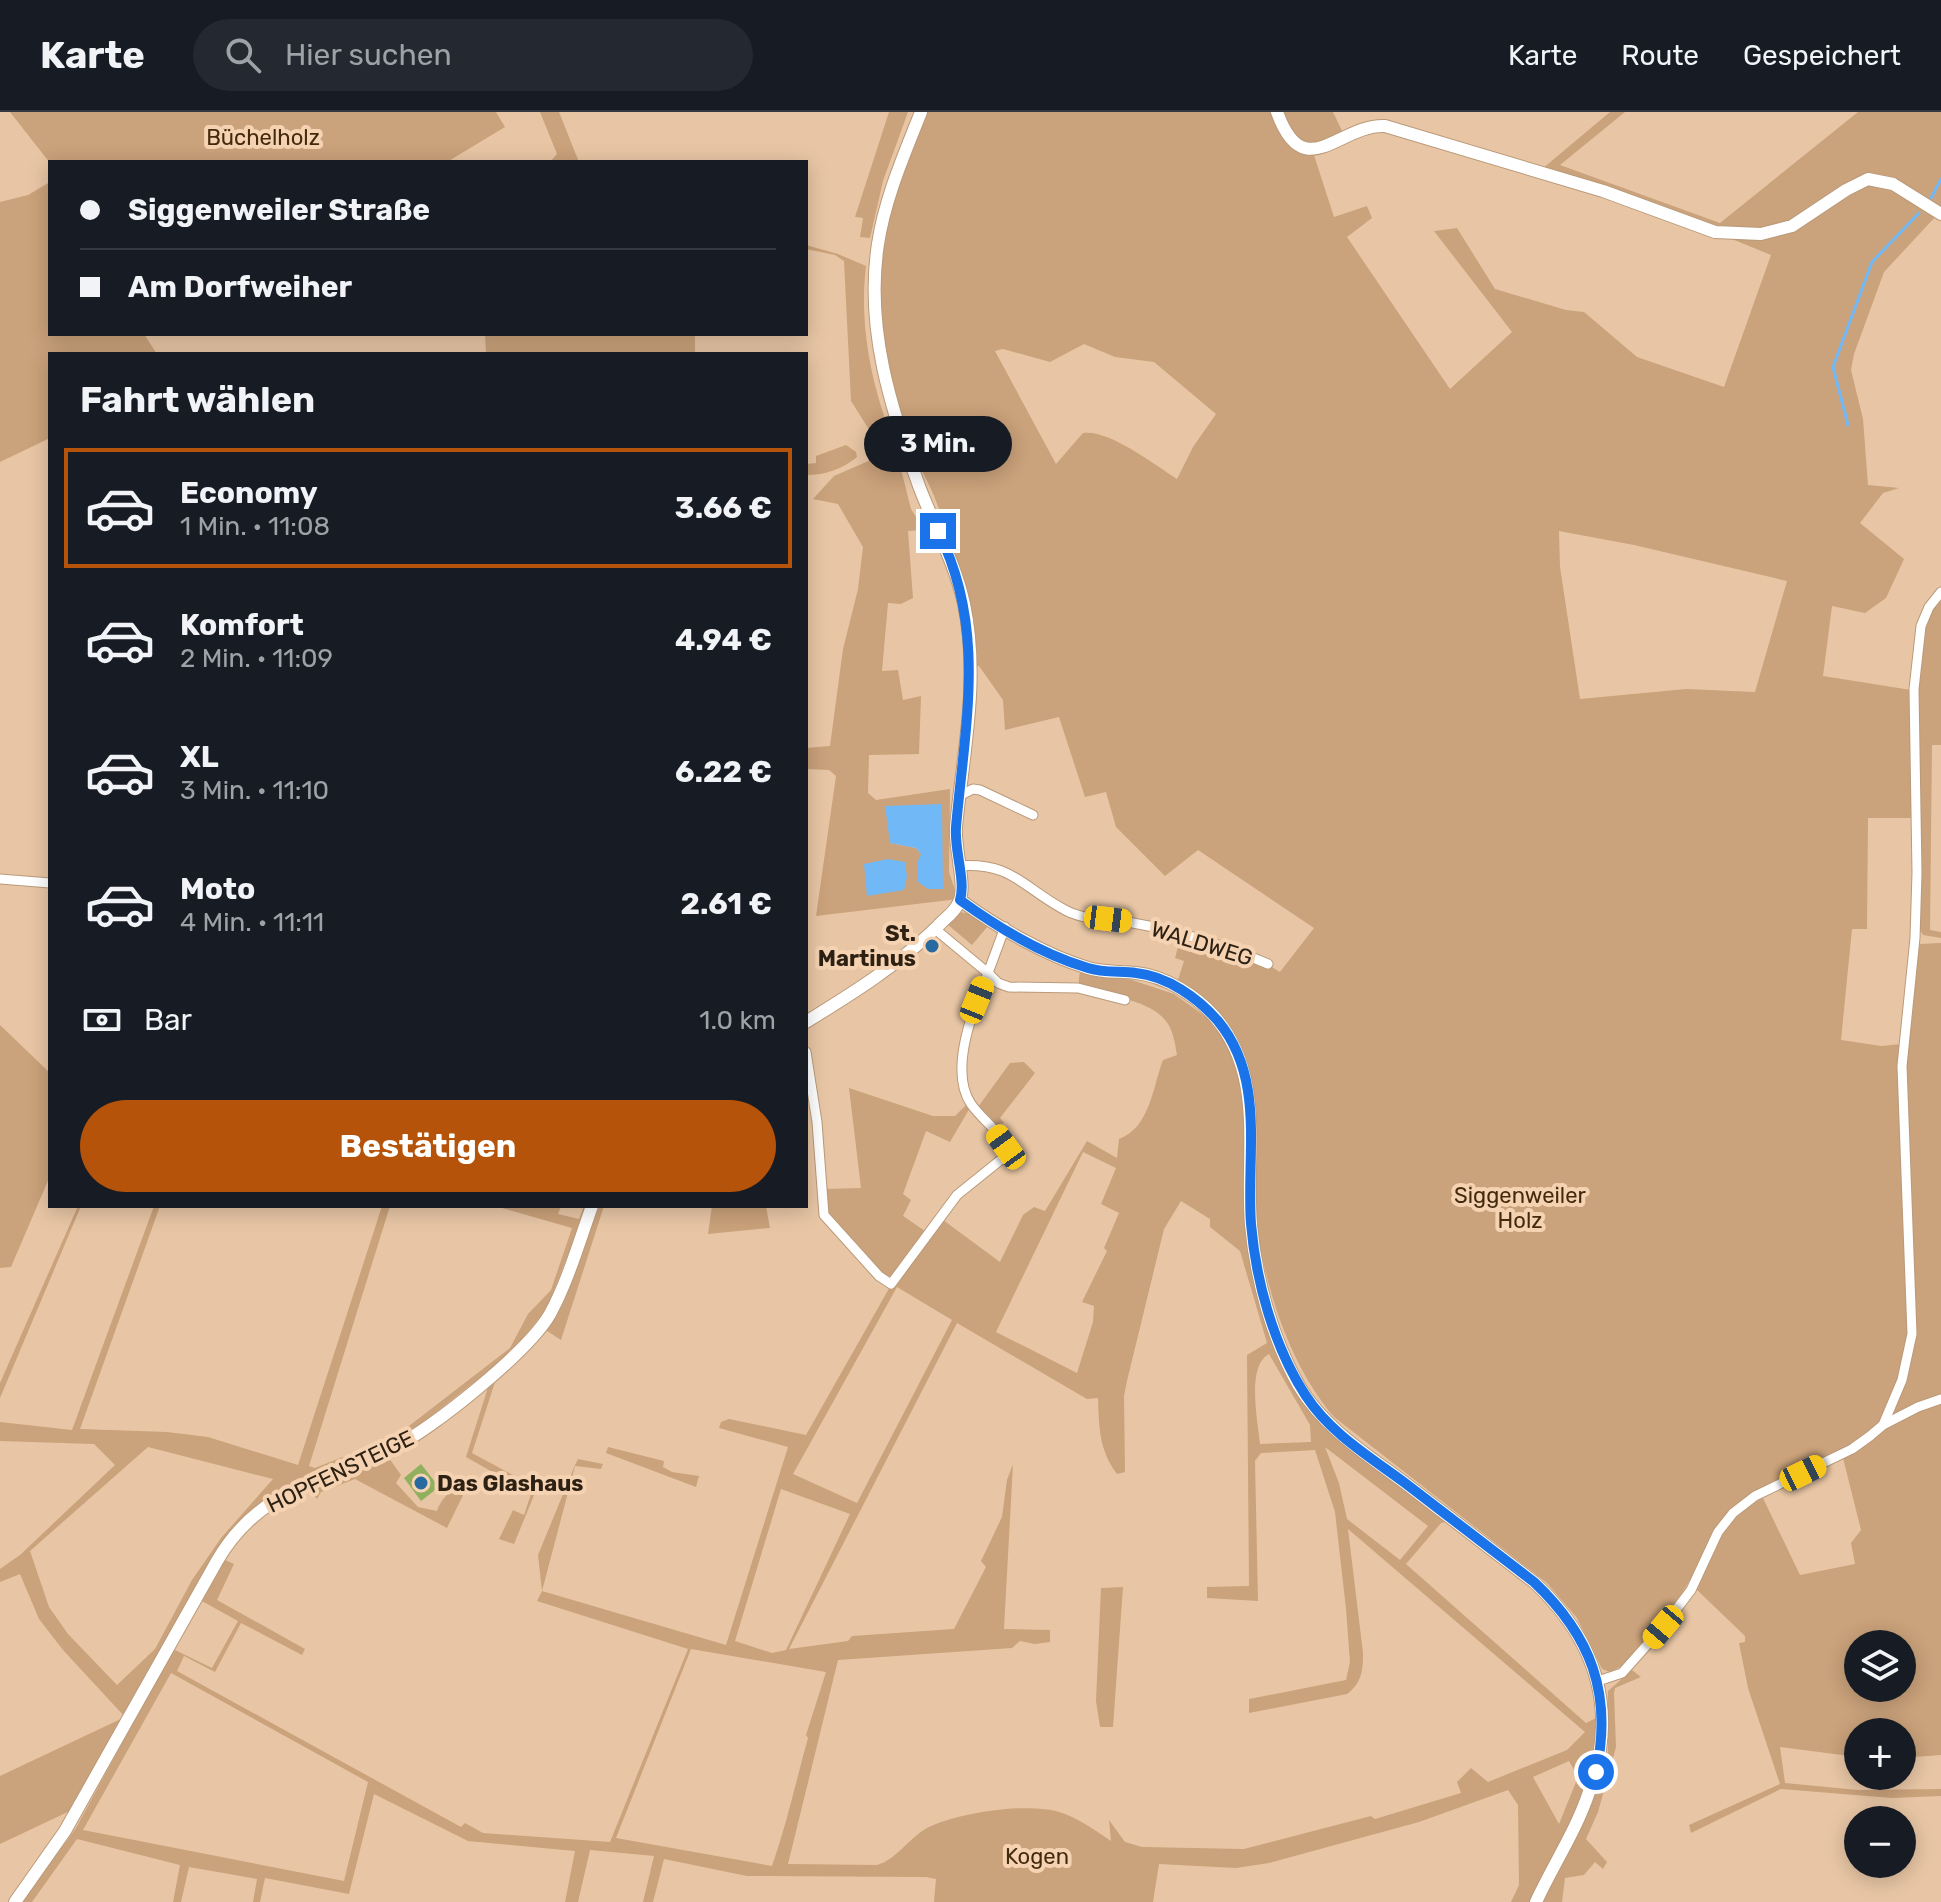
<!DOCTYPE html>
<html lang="de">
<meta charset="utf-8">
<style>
body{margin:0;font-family:Rubik,sans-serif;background:#242831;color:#f1f3f6;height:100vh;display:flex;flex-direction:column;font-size:30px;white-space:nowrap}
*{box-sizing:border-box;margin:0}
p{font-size:26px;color:#9ea1a6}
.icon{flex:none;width:44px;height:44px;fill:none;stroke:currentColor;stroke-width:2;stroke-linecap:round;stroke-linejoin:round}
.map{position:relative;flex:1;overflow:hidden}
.details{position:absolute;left:48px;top:240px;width:760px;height:856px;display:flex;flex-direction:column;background:#171b24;border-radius:0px;box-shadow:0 4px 20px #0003}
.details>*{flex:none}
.hud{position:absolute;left:48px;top:48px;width:760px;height:176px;border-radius:0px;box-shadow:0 4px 20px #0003;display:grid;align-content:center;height:176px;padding:0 32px;background:#171b24}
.controls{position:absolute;left:1844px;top:1518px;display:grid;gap:16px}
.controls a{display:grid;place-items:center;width:72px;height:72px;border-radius:50%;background:#171b24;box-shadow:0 4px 20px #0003;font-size:40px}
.end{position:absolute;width:36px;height:36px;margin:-18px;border:10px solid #1a73e8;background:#fff;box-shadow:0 0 0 4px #fff}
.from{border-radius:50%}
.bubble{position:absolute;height:56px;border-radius:28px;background:#171b24;box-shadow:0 4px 20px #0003;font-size:26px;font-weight:700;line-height:56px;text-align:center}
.car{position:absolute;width:24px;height:48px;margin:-24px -12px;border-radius:10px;box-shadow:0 0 6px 2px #0007;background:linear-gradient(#f5c518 24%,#345 0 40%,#f5c518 0 76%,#345 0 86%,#f5c518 0)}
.hud b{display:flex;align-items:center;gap:28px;height:76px;font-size:30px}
.hud b+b{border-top:2px solid #363941}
.hud i{width:20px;height:20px;background:#f1f3f6}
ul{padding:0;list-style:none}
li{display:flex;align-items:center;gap:24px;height:120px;margin:0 16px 12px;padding:0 16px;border:4px solid transparent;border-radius:0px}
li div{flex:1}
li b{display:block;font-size:30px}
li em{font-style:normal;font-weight:700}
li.on{border-color:#b45309}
li>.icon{width:72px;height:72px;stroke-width:1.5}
h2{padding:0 32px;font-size:36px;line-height:96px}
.pay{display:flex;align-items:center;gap:20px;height:88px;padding:0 32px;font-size:30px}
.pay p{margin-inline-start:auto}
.cta{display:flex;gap:16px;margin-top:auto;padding:16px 32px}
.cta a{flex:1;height:92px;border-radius:48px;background:#b45309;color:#fff;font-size:32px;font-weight:700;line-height:92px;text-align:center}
header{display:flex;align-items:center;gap:48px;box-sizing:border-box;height:112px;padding:0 40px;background:#171b24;border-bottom:2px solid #363941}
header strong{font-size:38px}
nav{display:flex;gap:44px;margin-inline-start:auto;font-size:28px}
.search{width:560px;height:72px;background:#242831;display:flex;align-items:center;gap:20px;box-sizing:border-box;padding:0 28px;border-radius:44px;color:#9ea1a6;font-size:30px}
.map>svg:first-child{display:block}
</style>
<header>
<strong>Karte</strong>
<div class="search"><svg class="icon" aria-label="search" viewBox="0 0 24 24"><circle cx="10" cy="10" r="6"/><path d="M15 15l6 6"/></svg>Hier suchen</div>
<nav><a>Karte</a><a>Route</a><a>Gespeichert</a></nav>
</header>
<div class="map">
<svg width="1941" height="1790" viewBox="0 0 1941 1790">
<rect width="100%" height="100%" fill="#e8c6a5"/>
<path fill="#caa27b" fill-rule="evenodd" d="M10,0H496L505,15L447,50L50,51Z
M540,0H559L579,50H550L557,42Z
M889,0H908L883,69L870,126L860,125L863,106L855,105Z
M925,0H1333L1344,23C1317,38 1305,40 1286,14L1284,23L1297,37L1314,43L1334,105L1367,94L1372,106L1347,125L1450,277L1512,220L1434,119L1457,116L1495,177L1566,198L1584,200L1637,245L1724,275L1771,143L1727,125C1752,125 1778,125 1801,114C1826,102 1846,69 1876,71C1897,73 1920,92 1937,103L1884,160L1854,242L1851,258L1863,307L1868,373L1899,376L1883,381L1860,411L1904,447L1886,486L1865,501L1832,494L1823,564L1911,578L1913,706H1868L1867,817H1852L1841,928L1881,934L1901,932L1904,1112L1909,1111L1905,954L1917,836L1919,832L1941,831V1643L1902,1646V1620H1858V1645L1780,1635L1785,1671L1858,1678L1941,1677V1684L1892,1686L1781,1677L1691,1721L1689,1713L1780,1672L1748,1576L1739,1531L1745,1530V1524L1695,1476C1714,1439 1725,1407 1762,1384L1800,1463L1855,1452L1851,1431L1861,1418L1841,1338L1764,1375L1726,1404L1680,1485L1627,1551L1610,1560L1602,1557L1577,1506L1547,1471L1334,1305C1291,1254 1269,1186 1257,1120C1255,1107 1256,1091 1256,1077C1254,988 1267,920 1178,868L1184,849L1175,846L1181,824L1262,849L1280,860L1314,816L1198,738L1165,764L1116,715L1106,680L1085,685L1059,605L1005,618L1003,588L979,554H974C970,494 956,440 934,384C924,360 909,337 902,312C882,243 872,174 887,102C894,68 913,33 925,0ZM1084,232L1115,245L1154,250L1216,302L1193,335L1177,367C1155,353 1109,317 1083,321L1056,352L995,239L1003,237L1050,250ZM1559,419L1634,433L1787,469L1755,580L1686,577L1580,587L1560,455ZM1858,1532H1902V1576H1858Z
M1610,0H1625L1560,53L1720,111L1858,0H1941V98L1867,63L1856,66L1813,98L1773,117L1714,116L1542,57Z
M50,70V222H144L157,242H50V326L0,350V90L28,83Z
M806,133L838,142L866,154C859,212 871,272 892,325L879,333L851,289L844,149L835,143L806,137Z
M485,222H695V242H486Z
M846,333L856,340L857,345C842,357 826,363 806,363V352L816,351V344Z
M896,337L911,397L924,418L908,419L913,486L901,492L888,491L882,559L898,558L903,588L921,584L919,642L869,643L868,681L876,688L950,677L949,760L958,787L816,804L836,664L829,658L806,657V636L830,634L843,537L858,477L863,435L838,392L813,387L834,364ZM942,692L918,770L921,742L916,736L890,731Z
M1941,483V633H1932L1930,818L1941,820V826L1923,823L1918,815L1916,578L1919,534L1928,502Z
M959,800L972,802L988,814L972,833L947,812Z
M1080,858L1132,868L1174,882L1206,905L1225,929L1237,953L1245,991V1114L1300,1286L1322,1313L1446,1410L1441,1411L1406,1452L1586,1611L1596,1606C1597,1675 1558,1730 1530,1790H1511L1519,1773L1518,1693L1508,1678L1419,1710L1269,1751L1236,1756L1159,1752L1153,1790H934L936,1767L926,1765L747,1764L664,1747L653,1790H643L654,1744L590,1738L578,1790H565L575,1739L468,1729L374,1682L349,1782L265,1766L260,1790H253L257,1767L189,1755L181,1790H173L180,1753L77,1727L32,1790H22L76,1716L173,1537L212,1556L238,1509L200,1488L223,1447L234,1452L217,1488L305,1537L302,1543L241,1511L215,1560L184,1544L177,1559L461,1715L465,1711L483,1721L610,1730L688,1537L537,1489L542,1479L538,1443L575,1353L578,1347L603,1352L601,1357L575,1354L542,1479L726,1533L788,1335L719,1316L721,1310L729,1307L806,1323L891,1173L826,1107L822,1077L861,1076L849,976L933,1004H955L967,992L971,994L950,1030L926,1019L903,1082L911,1088L903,1104L928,1121L939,1105L1000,1150L1023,1103L1034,1095L1045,1099L1087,1029L1117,1046L1119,1027C1150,1016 1153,974 1163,948L1177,943C1175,931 1173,917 1165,908C1150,888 1101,881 1078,876ZM1083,1040L1116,1056L1101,1092L1119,1101L1104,1136L1107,1139L1082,1190L1094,1194L1093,1210L1077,1261L996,1220ZM1181,1089L1210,1107V1115L1240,1139L1267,1231L1247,1243L1249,1474L1207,1475V1486L1258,1489L1255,1349L1261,1341L1315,1338L1335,1400L1346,1497L1350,1550L1346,1568L1249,1587V1601L1347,1582C1362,1571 1363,1558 1363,1541L1348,1417L1585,1620L1567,1638L1488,1670L1471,1656L1457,1670L1461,1681L1375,1707L1371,1704L1244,1737L1142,1735L1125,1730L1109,1708L1111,1729C1093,1717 1077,1705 1056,1699C1024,1691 957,1701 927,1716C909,1726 896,1748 877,1753L788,1752L838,1548L1012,1536L1020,1529L1035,1532L1050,1530V1518L1004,1517L1013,1352L1007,1368L1002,1405L981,1449L986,1455L954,1517L852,1524L848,1529L789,1537L957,1211L1087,1287L1098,1286C1099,1315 1099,1338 1117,1362L1125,1360L1124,1284L1127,1269L1164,1117ZM897,1175L952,1208L857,1391L793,1362ZM1269,1242L1310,1313L1311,1330L1260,1332C1258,1310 1246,1254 1269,1242ZM1325,1335L1428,1414L1400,1448L1347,1407L1339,1371ZM781,1377L850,1402L786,1538L772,1541L735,1529ZM691,1537L826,1560L806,1623L808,1626C796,1669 787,1711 772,1754L616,1726ZM171,1561L368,1670L344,1769L83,1718ZM1569,1649L1578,1665L1559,1712L1533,1665Z
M0,913L50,961V1064L11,1155L0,1156Z
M1024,950L1035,961L1000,1006L1004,1011L995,1013L978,995L1010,951Z
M78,1094H81L0,1286V1271Z
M154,1094H160L80,1317L167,1320L208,1325L298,1353L382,1094H390L309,1354L315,1356L396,1324L510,1236L528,1202L551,1178L572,1116L495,1094H561L558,1102L579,1107L584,1094H587L547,1196L511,1241L416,1316L376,1340L293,1370L261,1390L235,1416L72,1698L0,1732V1664L125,1605L63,1538L39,1507L20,1462L0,1470V1457L20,1443L115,1353L94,1332L0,1329V1310L72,1318ZM148,1335L273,1367L221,1426L192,1468L155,1537L117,1573L68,1522L49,1495L30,1439Z
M596,1094H604L561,1228L544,1217Z
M712,1094H766L770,1116L708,1122Z
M497,1264L472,1341L537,1376L514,1432L499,1427L513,1398L524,1403L531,1382L466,1345L490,1269Z
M608,1335L664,1349L663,1355L672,1360L699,1364L696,1375L606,1341Z
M389,1346L401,1363L396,1371L418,1395L437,1399C440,1388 450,1379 460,1372L468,1373L447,1416L355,1367L321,1380L317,1387L313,1382V1377L321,1371Z
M1123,1475L1113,1615H1100L1096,1589L1101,1476Z
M1632,1558L1641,1565L1615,1576L1614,1581L1616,1635L1598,1700L1586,1727L1607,1750L1603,1757L1595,1750L1584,1763L1565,1766L1562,1790H1541L1599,1675L1608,1639V1579Z"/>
<path fill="#71b8f6" d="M942,692L943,777H928L918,770L917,751L921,742L916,736L890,731L885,694Z
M888,747L905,750L907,765L904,778L867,784L864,752Z"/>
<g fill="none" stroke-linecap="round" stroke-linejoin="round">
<path stroke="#71b8f6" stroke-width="3" d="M1931,86L1941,67
M1848,313L1833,255L1872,150L1919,101"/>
</g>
<path fill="#91b05e" d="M421,1352L439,1375L421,1389L404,1366Z"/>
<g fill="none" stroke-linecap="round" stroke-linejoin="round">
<g stroke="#ba9a7a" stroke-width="11">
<path id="street" d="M961,683L973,677L980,678L1033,703
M958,754C1014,750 1022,776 1067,799C1087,809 1112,807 1133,811C1178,819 1226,834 1268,852
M0,767L50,771
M1005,815L988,861L998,871L1009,875L1078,876L1125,888
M806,940L817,1010L824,1103L879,1164L891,1172L957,1083L1008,1042C1004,1022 983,1009 971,992C948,958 974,895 988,861L935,817
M1883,1313L1918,1295L1941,1287
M1598,1569L1622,1561L1663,1515L1691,1478L1718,1420L1733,1401L1755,1384L1852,1337L1870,1324L1883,1313L1902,1268L1912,1222L1902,954L1915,826L1917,761L1914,577L1921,514L1929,495L1941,480"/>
</g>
<g stroke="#ba9a7a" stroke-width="14">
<path id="secondary" d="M1277,0C1304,75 1339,12 1385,14L1603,79L1715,120L1761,122L1792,114L1846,78L1868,67L1893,72L1941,102
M960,788C997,815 1045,843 1088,856C1103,861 1121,859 1136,861C1165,864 1195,883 1214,904C1266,963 1245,1041 1251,1113C1256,1167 1272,1226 1299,1274C1324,1316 1366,1342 1405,1371C1448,1404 1491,1437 1534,1470C1596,1528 1619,1598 1589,1680C1576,1719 1553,1753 1536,1790
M806,910C853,881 898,853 938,814C944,807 954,801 958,792C968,777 954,736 956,715C963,641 980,567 964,492C955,450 934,414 919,374C891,297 865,216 878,132C885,86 904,43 921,0
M15,1790L65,1719L217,1449C259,1376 324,1369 393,1336C431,1318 529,1239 550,1202C568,1169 579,1130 592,1094"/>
</g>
<use href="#street" stroke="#fff" stroke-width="9"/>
<use href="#secondary" stroke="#fff" stroke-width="12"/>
</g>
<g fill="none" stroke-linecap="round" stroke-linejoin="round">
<path stroke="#1a73e8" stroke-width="10" d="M938,419C987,517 965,612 956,715C954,738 966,769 960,788C997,815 1044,843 1088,856C1103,861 1121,859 1136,861C1167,864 1198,886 1218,909C1266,967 1246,1043 1251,1112C1256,1170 1274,1235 1306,1284C1330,1321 1370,1345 1405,1371C1448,1404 1491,1437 1534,1470C1591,1524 1613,1582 1596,1660"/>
</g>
<g fill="#276a9f" stroke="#f5d3b2" stroke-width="3">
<circle cx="932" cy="834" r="8"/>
<circle cx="421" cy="1371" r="8"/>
</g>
<g text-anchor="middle" stroke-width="8" stroke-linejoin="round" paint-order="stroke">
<g font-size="22" fill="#442a0c" stroke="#f5d3b2">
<text x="263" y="33">Büchelholz</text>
<text x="1520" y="1091">Siggenweiler<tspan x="1520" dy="25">Holz</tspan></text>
<text x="1037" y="1752">Kogen</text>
</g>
<g font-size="22" font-weight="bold" fill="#2d2114" stroke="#f5d3b2" text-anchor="end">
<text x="916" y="829">St.<tspan x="916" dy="25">Martinus</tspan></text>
<text x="437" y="1379" text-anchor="start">Das Glashaus</text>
</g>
<g font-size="22" fill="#2d2114" stroke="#f5d3b2">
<text transform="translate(1202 831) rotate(17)" y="8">WALDWEG</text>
<text transform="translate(340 1359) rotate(-26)" y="8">HOPFENSTEIGE</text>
</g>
</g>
</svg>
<div class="controls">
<a><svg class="icon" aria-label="layers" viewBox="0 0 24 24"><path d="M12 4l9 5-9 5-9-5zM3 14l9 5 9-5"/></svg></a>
<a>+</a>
<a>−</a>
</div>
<i class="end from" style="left:1596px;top:1660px"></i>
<i class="end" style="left:938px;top:419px"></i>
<div class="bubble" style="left:864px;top:304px;width:148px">3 Min.</div>
<i class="car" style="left:1108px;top:807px;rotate:97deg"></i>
<i class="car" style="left:977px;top:888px;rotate:22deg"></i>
<i class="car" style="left:1006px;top:1035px;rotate:324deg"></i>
<i class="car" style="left:1803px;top:1361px;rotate:64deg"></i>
<i class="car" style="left:1663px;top:1515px;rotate:220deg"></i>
<div class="hud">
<b><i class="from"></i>Siggenweiler Straße</b>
<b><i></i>Am Dorfweiher</b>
</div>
<section class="details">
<h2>Fahrt wählen</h2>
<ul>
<li class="on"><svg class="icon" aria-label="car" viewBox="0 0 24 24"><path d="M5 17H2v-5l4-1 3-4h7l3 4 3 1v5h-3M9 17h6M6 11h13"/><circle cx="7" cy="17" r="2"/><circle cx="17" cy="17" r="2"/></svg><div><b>Economy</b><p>1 Min. · 11:08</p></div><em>3.66 €</em></li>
<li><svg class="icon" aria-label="car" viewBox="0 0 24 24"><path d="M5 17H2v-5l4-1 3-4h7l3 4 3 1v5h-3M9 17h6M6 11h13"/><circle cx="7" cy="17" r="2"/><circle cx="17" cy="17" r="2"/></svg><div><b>Komfort</b><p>2 Min. · 11:09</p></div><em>4.94 €</em></li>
<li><svg class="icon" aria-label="car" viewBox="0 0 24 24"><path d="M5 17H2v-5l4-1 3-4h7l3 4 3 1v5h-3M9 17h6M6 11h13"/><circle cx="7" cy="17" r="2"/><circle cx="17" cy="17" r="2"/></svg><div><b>XL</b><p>3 Min. · 11:10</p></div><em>6.22 €</em></li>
<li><svg class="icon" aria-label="car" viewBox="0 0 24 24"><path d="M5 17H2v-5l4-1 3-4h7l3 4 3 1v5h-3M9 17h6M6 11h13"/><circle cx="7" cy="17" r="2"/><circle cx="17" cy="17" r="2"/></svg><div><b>Moto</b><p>4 Min. · 11:11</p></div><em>2.61 €</em></li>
</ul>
<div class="pay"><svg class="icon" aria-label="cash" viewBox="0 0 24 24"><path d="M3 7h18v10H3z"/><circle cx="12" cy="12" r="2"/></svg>Bar<p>1.0 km</p></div>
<div class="cta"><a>Bestätigen</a></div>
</section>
</div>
